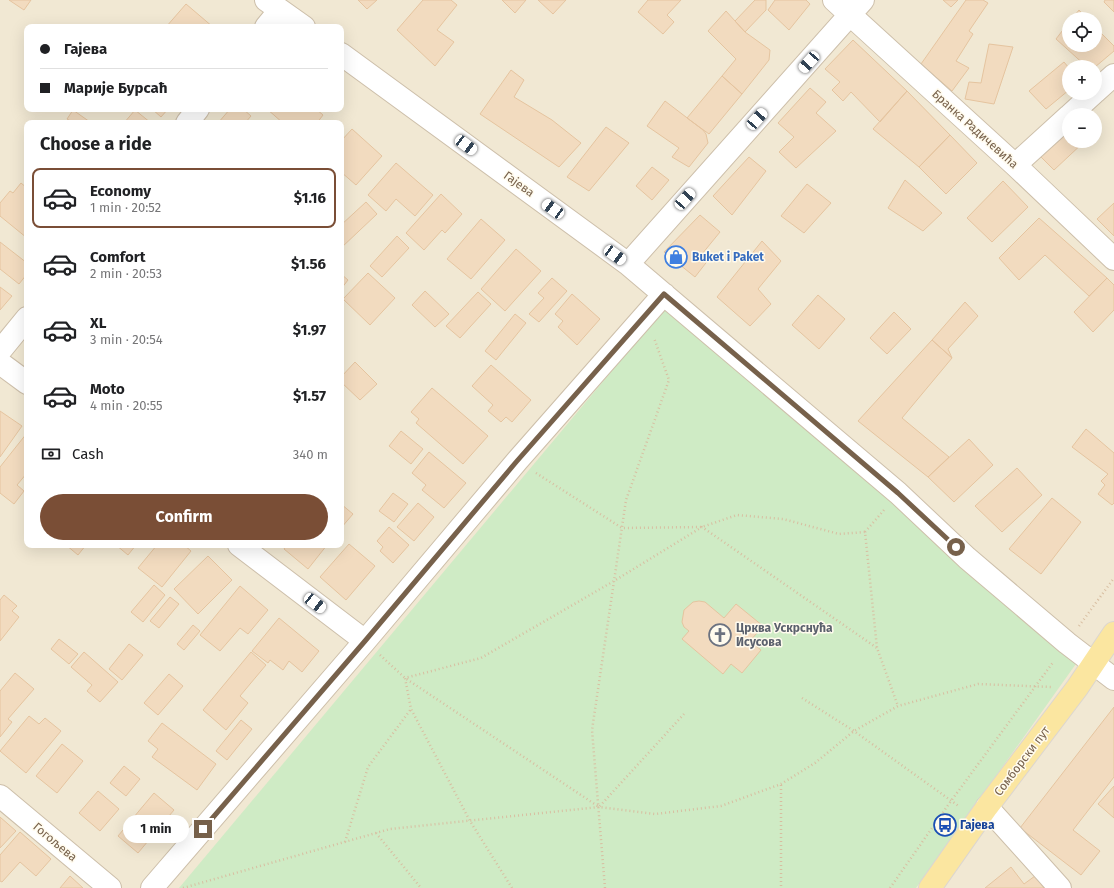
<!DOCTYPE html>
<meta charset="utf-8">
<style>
body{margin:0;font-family:"Fira Sans",sans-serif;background:#f6f6f6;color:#202124;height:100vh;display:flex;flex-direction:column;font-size:15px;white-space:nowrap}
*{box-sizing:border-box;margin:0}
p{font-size:13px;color:#757577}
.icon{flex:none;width:22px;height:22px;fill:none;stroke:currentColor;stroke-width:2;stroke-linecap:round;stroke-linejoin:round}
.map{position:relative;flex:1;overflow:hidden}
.details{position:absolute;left:24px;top:120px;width:320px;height:428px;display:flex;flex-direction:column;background:#fff;border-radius:8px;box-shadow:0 4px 16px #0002}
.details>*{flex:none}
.guide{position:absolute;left:24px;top:24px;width:320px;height:88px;border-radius:8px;box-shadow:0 4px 16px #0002;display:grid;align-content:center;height:88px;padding:0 16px;background:#fff}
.controls{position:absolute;left:1062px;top:12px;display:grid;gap:8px}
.controls a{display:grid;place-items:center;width:40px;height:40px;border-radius:50%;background:#fff;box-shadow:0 4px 16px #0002;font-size:20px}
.end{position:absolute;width:18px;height:18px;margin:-9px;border:5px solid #77614b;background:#fff;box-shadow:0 0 0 2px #fff}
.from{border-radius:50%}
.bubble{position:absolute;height:28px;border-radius:14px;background:#fff;box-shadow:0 4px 16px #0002;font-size:13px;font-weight:700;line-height:28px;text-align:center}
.car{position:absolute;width:12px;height:24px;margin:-12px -6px;border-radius:5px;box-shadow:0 0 3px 1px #0007;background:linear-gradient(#fff 24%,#345 0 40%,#fff 0 76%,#345 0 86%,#fff 0)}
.guide b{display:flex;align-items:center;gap:14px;height:38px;font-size:15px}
.guide b+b{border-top:1px solid #e0e0e0}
.guide i{width:10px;height:10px;background:#202124}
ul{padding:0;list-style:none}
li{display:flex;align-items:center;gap:12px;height:60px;margin:0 8px 6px;padding:0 8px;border:2px solid transparent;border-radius:8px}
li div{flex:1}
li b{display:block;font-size:15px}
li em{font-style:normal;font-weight:700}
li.current{border-color:#7a4e36}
li>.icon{width:36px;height:36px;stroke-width:1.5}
h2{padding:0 16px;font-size:18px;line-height:48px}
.pay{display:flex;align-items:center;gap:10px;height:44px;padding:0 16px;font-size:15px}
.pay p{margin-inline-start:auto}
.cta{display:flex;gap:8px;margin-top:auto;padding:8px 16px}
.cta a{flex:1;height:46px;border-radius:24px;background:#7a4e36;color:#fff;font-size:16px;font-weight:700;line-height:46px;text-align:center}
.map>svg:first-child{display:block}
</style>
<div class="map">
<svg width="1114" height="888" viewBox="0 0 1114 888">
<rect width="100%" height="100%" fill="#fdf7e7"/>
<path fill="#f1e8d3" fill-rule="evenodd" d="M0,0H1114V888H0ZM1069,19H1095V45H1069ZM27,27H341V109H27ZM1069,67H1095V93H1069ZM1069,115H1095V141H1069ZM27,123H341V545H27Z"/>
<path fill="#cfebc5" d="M667,305L1078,661L916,888H179Z"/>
<path fill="#f2dbbf" stroke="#e5c49f" d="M9,0H31L24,10Z
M358,0H377L367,9Z
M423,0H451L457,5L437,30L454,42L435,66L397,30Z
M502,0H526L515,13Z
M538,0H566L553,14Z
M648,0H681L667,15L674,22L663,34L638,12Z
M755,0H766V10L745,32L735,21Z
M775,0H806L810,4L789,30L768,10Z
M943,0H958L951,7Z
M966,0H983L988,3L969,31L973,34L956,61L969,68L952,91L921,64Z
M1105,0H1114V12L1104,2Z
M186,4L213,27H166Z
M1079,10L1087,19H1072Z
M726,11L745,32L770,50L769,60L742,94L722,76L736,59L708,31Z
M1069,22V45H1095V27L1114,46V51L1095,67H1087L1056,39Z
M853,40L907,91L880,122L851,92L843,101L832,90L840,82L825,69Z
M989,44L1013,47L994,104L965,99L969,82L981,83Z
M1064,62L1069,68V90L1046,109L1029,91Z
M511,70L524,80L514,97L552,120L581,143L559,167L480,114Z
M722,76L742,94L709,134L687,118Z
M810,88L826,102L816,113L836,131L796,168L779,152L794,137L778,123Z
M907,91L950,135L919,167L873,129Z
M665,101L703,130L706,134L708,143L689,167L672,157L679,148L647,126Z
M152,109H168L161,117Z
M230,109H243L251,116L245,123H218Z
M267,109H316L323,115L317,123H283Z
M73,110L90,122V123H74L67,119Z
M135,110L151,123H124Z
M1069,122V141H1085L1054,170L1037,153Z
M606,127L629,143L589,191L567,177Z
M352,129L382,156L356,185L341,172V141Z
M950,135L977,163L946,194L919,167Z
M749,157L766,171L732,215L713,196Z
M396,163L433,195L415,216L396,199L386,211L368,195Z
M652,167L669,180L652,200L636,186Z
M905,180L942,213L923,231L888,208Z
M1003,181L1028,207L992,242L967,218Z
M21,183L27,188V238L0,216V203L10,191L13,193Z
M807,184L831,203L804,233L781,216Z
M441,194L462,214L445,233L442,230L424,250L406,233Z
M366,202L377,214L341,248V225Z
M1114,203V236L1097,219Z
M700,215L720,232L702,254L709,259L695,277L664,252Z
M1039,218L1107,278L1089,296L1045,255L1019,280L999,258Z
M481,219L505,240L471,279L447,259Z
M397,236L409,248L382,277L370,266Z
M762,241L781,261L758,289L771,304L750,326L717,297Z
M0,242L27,263V274L19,284L0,269Z
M516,249L541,271L505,311L481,289Z
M368,273L395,298L370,325L343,299Z
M341,274L348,280L341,289Z
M552,278L567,291L539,322L529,314L544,298L538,293Z
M1107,278L1114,285V310L1093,332L1074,312Z
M0,287L12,296L0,310Z
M425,291L449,314L435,327L412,305Z
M478,292L491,304L460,338L446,326Z
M572,294L600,319L577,345L558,327L563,321L555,314Z
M818,295L845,319L819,349L792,325Z
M965,302L978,316L948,349L952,358L932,340Z
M894,312L911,329L887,354L870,338Z
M515,314L526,323L496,360L485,351Z
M932,340L952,358L902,418L949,457L928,477L858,421Z
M355,362L377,384L360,400L341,382V377Z
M491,365L531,400L512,422L506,417L501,422L488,411L493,405L472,386Z
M432,388L488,436L463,464L416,423L419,419L411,412Z
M0,411L22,426L0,457Z
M1086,429L1114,453V503L1112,505L1098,494L1105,485L1101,481L1108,474L1072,447Z
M401,431L423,449L411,464L389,446Z
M27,433V473L17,485L24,491L14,504L0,493V467Z
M969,439L993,465L954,502L928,477Z
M429,452L466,483L444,508L422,490L426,485L412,473Z
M1017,468L1042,495L1002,532L975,506Z
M393,493L408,504L394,522L379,511Z
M1052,498L1081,522L1041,574L1009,549Z
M418,503L434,517L414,541L397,527Z
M341,504L353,514L341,528Z
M389,527L409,545L393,563L380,551L383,547L377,541Z
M349,544L375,566L346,600L320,577Z
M66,545H86L78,555Z
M116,545H136L128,555Z
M157,545H184L191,551L162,587L138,568Z
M287,545H327L308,569L284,549Z
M208,556L232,580L198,614L174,589Z
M154,585L165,595L143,622L131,612Z
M240,586L268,610L248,634L240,628L220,651L200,635Z
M4,595L17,606L12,611L19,617L0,641V600Z
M170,597L179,604L159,628L150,621Z
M699,601L705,602L724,618L736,604L763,626L750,641L761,650L742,673L731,664L723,674L682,639L689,631L684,627L682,622L684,610L693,602Z
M279,618L319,651L302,672L289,661L283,670L270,660L268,663L252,651Z
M193,625L200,631L184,650L177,644Z
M59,639L78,654L69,664L51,649Z
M129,644L143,655L122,680L109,669Z
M84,652L118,682L100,702L87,691L92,685L71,667Z
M251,652L266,665L240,696L248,703L226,730L203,710Z
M15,673L34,689L8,719L12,722L0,737V691Z
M169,674L183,686L158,715L144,703Z
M1114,707V777L1073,830L1100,851L1081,875L1020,828Z
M29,716L39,724L45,718L61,731L26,773L0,751Z
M241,720L252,729L227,760L216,751Z
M162,723L216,764L197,790L152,757L158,749L148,741Z
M62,744L83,761L57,793L36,776Z
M124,766L140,779L126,796L110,783Z
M1114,786V818L1098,804Z
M98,791L119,809L100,831L79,813Z
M154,793L174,810L138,853L118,836Z
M0,817L16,831L0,848Z
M20,832L51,859L36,876L20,862L2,882L0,881V855Z
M1011,867L1024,884L1035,876L1044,888H985Z
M70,876L83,888H60Z"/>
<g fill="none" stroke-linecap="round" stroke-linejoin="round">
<g stroke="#cdbfaa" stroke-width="24">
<path id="minor" d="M266,0L304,27
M834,0L1015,165L1114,259
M266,27L280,10
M341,54L628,264L898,493L967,558L1067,643L1114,679
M1095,92L1114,75
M1070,115L1094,93
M187,123L198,109
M1015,165L1069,116
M628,264L863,0
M0,351L27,318
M0,363L27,383
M239,545L365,641
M0,796L110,888
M987,807L1060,888
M152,888L365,641L517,461L664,294"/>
</g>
<g stroke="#dcd6d0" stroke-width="24">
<path id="major" d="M930,888L987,807L1077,688L1114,633"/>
</g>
<path stroke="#d8bea1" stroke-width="2.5" stroke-dasharray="1 3" stroke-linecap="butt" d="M536,473L622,528L702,527L737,515L783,519L839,534L865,532
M884,510L865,532L877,648L898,706
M1079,626L1114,578
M380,655L405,678L599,807L684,714
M802,698L854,731L960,807
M781,785V888
M376,833L421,888
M345,842L368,767L411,709
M183,888L390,829L599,807L655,814L721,806L781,784L815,763L854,731L898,706L978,684L1051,687
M512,888L470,821L411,709L405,678L481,658L614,581L702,527L877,648
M605,888L592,730L626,500L669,380L654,338
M890,888L951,801L1054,661"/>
<use href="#minor" stroke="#fff" stroke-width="22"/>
<use href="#major" stroke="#fbe6a0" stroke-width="22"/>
</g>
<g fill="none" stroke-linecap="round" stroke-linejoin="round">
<path stroke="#77614b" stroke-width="5" d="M203,829L365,641L517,461L664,294L898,493L956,547"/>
</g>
<defs>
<g id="shop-ring" transform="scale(1.15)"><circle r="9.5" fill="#fffbee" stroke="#3f7fe0" stroke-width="1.5"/><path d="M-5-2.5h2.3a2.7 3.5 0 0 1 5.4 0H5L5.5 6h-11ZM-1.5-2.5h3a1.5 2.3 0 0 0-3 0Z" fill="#3f7fe0"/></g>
<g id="church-ring" transform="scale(1.15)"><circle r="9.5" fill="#fffbee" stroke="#6b7280" stroke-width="1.5"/><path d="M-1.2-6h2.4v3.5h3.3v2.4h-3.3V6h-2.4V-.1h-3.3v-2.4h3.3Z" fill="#6b7280"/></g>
<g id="bus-ring" transform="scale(1.15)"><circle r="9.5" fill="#fffbee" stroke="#1a4fb4" stroke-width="1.5"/><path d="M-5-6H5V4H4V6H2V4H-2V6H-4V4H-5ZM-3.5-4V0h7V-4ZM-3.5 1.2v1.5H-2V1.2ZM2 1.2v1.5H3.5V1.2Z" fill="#1a4fb4"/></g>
</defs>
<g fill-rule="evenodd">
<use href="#shop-ring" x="676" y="257"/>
<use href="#church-ring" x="720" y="635"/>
<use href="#bus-ring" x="945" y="825"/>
</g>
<g text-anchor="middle" stroke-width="3" stroke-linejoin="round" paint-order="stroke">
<g font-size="12" fill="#77614b" stroke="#fffbee">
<text transform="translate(975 129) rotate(42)" y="4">Бранка Радичевића</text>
<text transform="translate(519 184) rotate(36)" y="4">Гајева</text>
<text transform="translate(1022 761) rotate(-53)" y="4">Сомборски пут</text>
<text transform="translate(55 842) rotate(40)" y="4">Гогољева</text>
</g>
<g font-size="12" font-weight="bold" fill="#366cbe" stroke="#fffbee" text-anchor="start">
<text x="692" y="261">Buket i Paket</text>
</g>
<g font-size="12" font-weight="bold" fill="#5b616d" stroke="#fffbee" text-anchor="start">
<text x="736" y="632">Црква Ускрснућа<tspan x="736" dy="14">Исусова</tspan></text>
</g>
<g font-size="12" font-weight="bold" fill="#164399" stroke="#fffbee" text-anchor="start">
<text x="960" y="829">Гајева</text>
</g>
</g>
</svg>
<div class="controls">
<a><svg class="icon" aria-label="locate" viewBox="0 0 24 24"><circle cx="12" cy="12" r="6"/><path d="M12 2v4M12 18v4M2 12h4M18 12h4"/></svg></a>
<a>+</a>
<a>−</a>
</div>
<i class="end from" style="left:956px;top:547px"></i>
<i class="end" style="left:203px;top:829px"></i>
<div class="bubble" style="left:123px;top:815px;width:66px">1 min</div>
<i class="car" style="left:809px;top:62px;rotate:222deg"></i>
<i class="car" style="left:757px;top:119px;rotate:42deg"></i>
<i class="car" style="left:466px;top:145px;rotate:127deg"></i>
<i class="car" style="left:685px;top:199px;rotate:42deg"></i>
<i class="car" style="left:553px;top:209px;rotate:306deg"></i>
<i class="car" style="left:615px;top:255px;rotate:126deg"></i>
<i class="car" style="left:315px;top:603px;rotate:128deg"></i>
<div class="guide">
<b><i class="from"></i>Гајева</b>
<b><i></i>Марије Бурсаћ</b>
</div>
<section class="details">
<h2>Choose a ride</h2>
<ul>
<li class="current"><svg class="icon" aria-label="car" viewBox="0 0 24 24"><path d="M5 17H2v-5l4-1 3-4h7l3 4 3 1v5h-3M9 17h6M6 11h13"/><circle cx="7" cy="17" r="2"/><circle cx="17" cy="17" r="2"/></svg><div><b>Economy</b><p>1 min · 20:52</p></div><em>$1.16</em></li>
<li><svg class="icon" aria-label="car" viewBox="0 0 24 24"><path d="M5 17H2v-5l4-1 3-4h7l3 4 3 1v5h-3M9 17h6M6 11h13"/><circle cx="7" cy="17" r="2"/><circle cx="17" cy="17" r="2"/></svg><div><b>Comfort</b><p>2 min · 20:53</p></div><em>$1.56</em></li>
<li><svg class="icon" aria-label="car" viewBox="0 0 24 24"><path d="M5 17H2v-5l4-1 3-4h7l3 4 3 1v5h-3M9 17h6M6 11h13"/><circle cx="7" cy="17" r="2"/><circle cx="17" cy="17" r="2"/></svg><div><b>XL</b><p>3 min · 20:54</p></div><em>$1.97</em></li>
<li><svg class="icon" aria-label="car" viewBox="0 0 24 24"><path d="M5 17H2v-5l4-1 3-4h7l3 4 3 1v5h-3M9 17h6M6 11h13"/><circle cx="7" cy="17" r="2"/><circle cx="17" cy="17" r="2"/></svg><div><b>Moto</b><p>4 min · 20:55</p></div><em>$1.57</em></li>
</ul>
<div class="pay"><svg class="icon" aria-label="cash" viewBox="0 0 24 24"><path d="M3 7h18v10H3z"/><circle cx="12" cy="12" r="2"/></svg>Cash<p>340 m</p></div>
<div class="cta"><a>Confirm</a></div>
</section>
</div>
